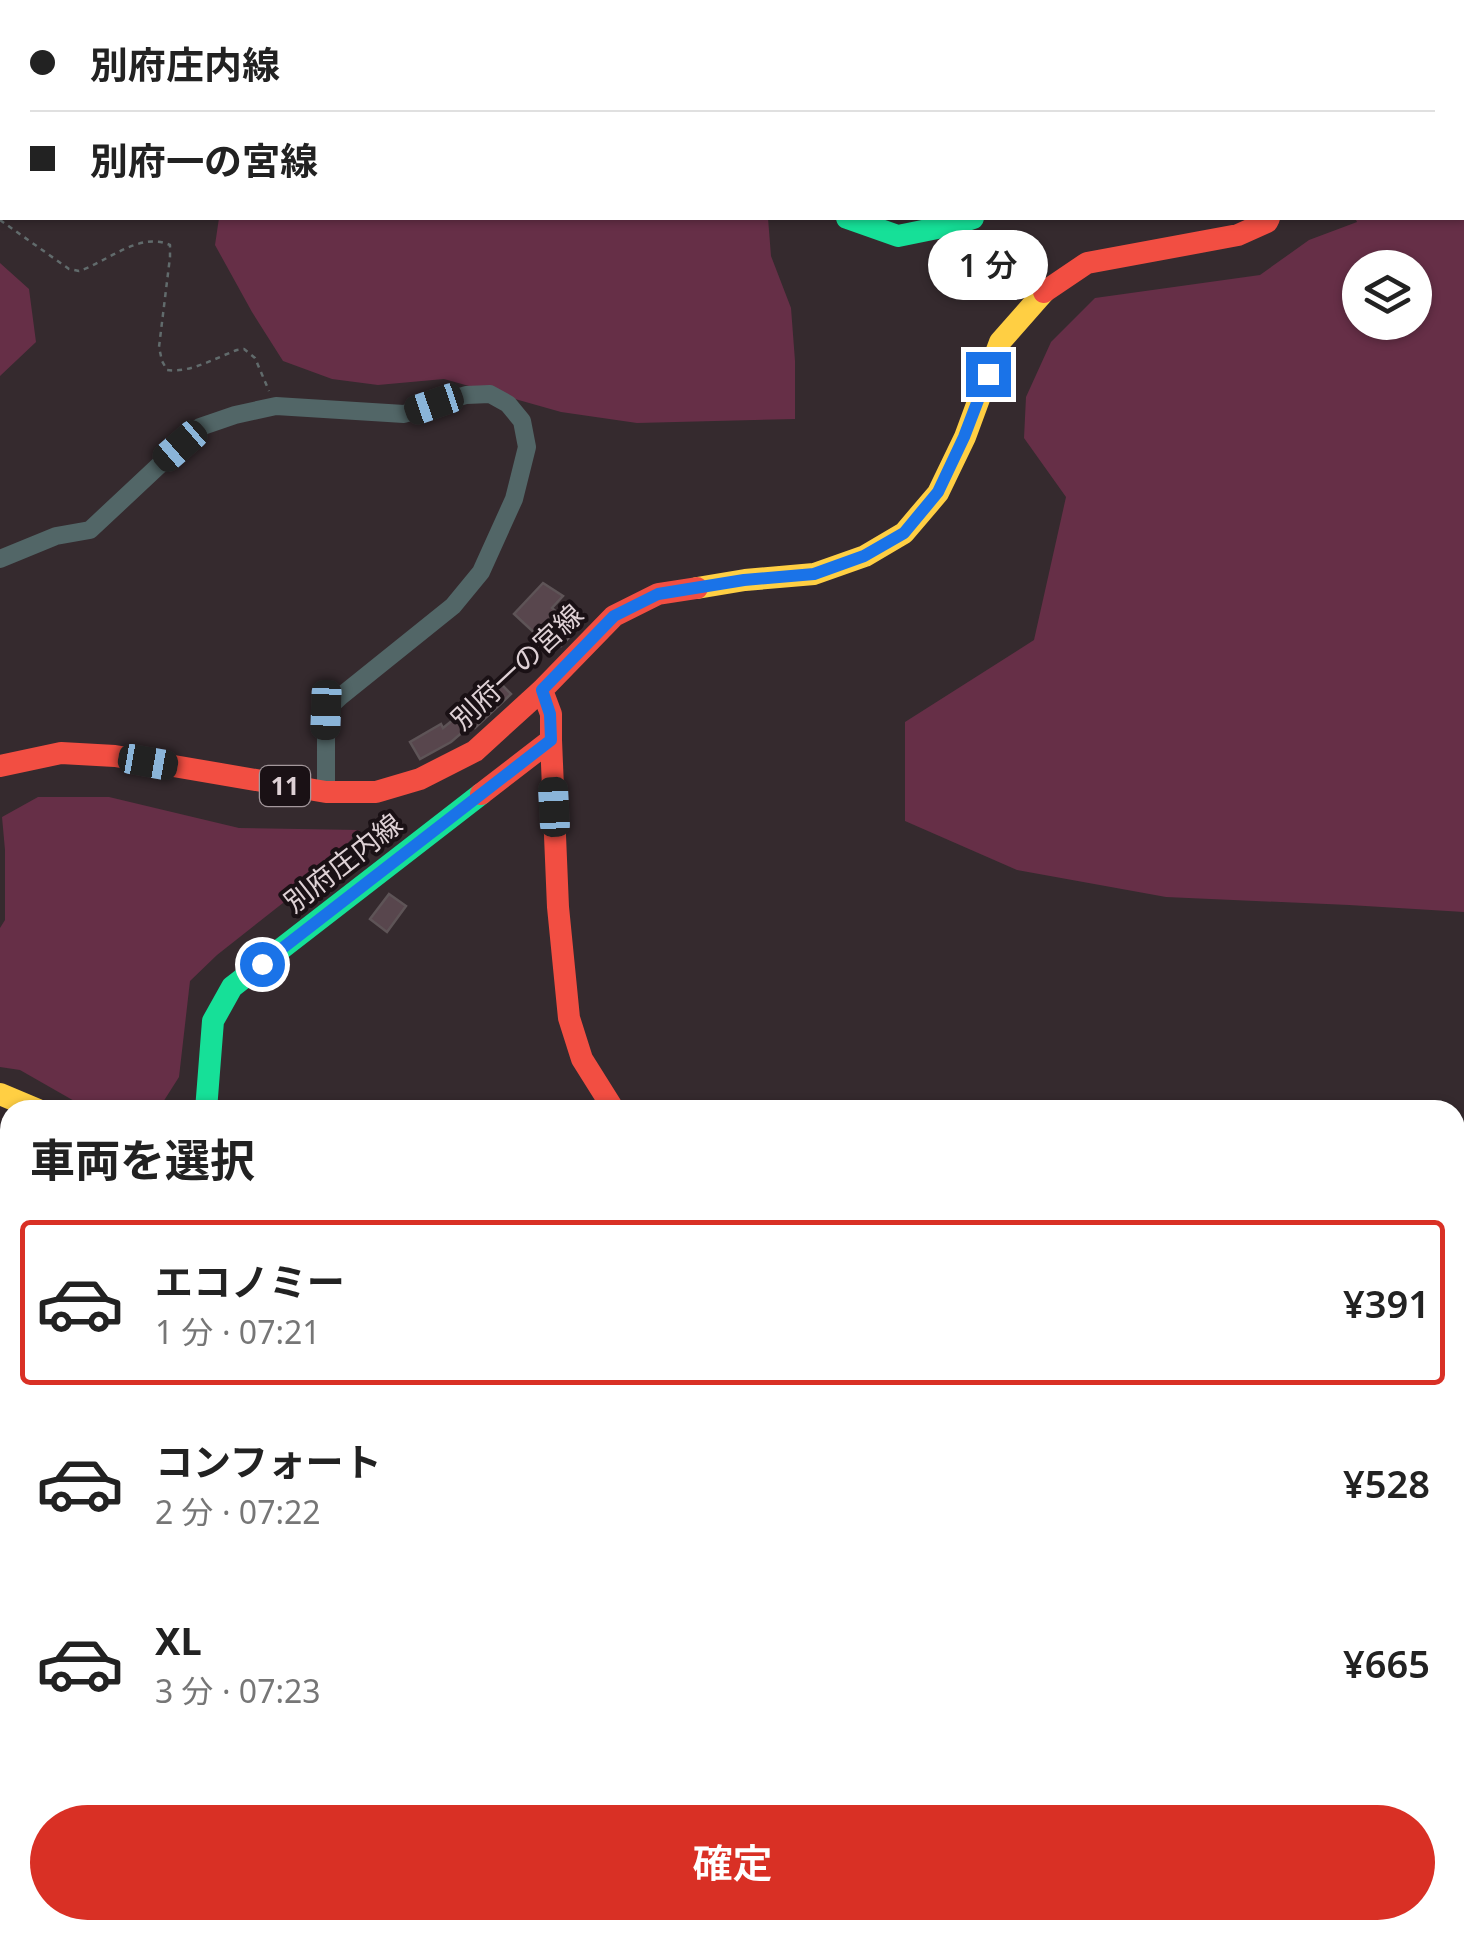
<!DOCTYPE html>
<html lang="ja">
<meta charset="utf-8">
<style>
body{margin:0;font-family:"Noto Sans","Noto Sans JP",sans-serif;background:#f2f2f2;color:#222;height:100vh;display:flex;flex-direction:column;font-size:38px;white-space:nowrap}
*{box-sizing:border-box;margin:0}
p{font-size:32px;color:#767676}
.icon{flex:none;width:55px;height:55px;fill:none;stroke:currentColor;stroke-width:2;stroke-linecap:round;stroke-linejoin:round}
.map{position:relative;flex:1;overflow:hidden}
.details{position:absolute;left:0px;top:1100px;width:1465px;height:840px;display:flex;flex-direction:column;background:#fff;border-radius:30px 30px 0 0;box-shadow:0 2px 8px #0004}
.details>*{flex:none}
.top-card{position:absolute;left:0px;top:0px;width:1465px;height:220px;box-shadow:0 2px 8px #0004;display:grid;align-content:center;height:220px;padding:0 30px;background:#fff}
.fabs{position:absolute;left:1342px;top:250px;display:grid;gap:20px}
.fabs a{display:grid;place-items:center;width:90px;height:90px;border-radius:50%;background:#fff;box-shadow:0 2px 8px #0004;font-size:50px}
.end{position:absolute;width:45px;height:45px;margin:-22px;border:12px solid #1a73e8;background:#fff;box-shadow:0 0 0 5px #fff}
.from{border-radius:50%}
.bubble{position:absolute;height:70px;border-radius:35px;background:#fff;box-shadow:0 2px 8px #0004;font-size:32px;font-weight:600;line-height:70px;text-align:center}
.car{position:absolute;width:30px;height:60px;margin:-30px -15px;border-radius:12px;box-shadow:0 0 8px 2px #0007;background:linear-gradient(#222 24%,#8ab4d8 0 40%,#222 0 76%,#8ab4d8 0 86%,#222 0)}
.top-card b{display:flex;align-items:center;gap:35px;height:95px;font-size:38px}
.top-card b+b{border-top:2px solid #e0e0e0}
.top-card i{width:25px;height:25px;background:#222}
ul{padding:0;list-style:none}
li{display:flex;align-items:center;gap:30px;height:165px;margin:0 20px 15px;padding:0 10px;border:5px solid transparent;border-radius:10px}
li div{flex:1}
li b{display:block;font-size:38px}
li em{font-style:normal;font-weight:600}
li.current{border-color:#d93025}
li>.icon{width:90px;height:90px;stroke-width:1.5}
h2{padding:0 30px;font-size:45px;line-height:120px}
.button{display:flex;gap:20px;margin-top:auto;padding:20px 30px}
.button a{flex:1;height:115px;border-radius:60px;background:#d93025;color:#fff;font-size:40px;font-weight:600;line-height:115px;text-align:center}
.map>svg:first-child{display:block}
</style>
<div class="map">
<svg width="1464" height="1940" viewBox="0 0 1464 1940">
<rect width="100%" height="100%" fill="#352a2e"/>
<path fill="#662f47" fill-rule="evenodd" d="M0,0H753V2H2V64L0,63Z
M1096,0H1464V912L1349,905L1166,897L1017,870L905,821V722L1034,640L1066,497L1024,438L1026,397L1051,342L1095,298L1260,275L1309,240L1357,222L1355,218H1462V2H1095ZM1360,268H1415V322H1360Z
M219,218H768L771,256L791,308L795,361V419L637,423L561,412L444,379L378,385L332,379L283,361L252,312L215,245Z
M0,263L29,289L36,342L0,376Z
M38,797H109L239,828L360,830L316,877L217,955L190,981L179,1077L158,1110H90L20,1070L0,1067V928L5,920V850L2,817Z
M10,1249V1930H954L948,1940H0V1251Z"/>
<path fill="#58464d" stroke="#5e5457" stroke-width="2.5" d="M543,583L563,596L552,608L576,630L561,646L542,628L540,638L514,614Z
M502,685L511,694L475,728L472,724L451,742L420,759L410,742L441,724L443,728L476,701L478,704L485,699L487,701Z
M389,894L406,906L387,932L370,919Z"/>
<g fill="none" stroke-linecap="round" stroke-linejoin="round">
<path stroke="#616b6c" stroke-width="2.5" stroke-dasharray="5 5" stroke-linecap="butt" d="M0,220L69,269L79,271C107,262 140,231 170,245V257L159,347L162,361L167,370C191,373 215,358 237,350L244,349L255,358L269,391
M1455,1149L1464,1150
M1024,1940L1027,1930"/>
<path stroke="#526667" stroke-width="18" d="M0,559L56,536L90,530L200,427L235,415L276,406L404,414L466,395L490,394L508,404L522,421L527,447L514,499L481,572L453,606L341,696L326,710V792
M1455,1926L1464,1931
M1140,1930L1142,1940
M1383,1940L1389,1930"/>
<path stroke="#16e098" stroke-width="22" d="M847,218L898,236L952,225L973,218
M206,1110L213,1021L232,987L481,794
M1455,1490H1464"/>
<path stroke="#ffcf43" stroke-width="22" d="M781,0L782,2
M697,588L745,580L814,574L865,556L904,533L938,493L965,437L1000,342L1044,292
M0,1094L38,1110"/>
<path stroke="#f24e42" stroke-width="22" d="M1044,292L1087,263L1238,235L1267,222L1269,218
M551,740L558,907L569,1018L582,1059L614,1110
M0,766L61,753L115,756L326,792H376L420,779L475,751L542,690L614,616L658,594L697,588
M481,794L551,740V714L542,690"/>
</g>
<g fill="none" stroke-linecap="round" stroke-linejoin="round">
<path stroke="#1a73e8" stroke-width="12" d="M262,964L551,740L550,714L542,690L614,616L658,594L744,580L814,574L864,556L904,533L938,492L964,437L988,374"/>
</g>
<g text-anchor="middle" stroke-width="8" stroke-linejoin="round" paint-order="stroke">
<rect fill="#1a1115" stroke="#a3979b" stroke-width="2.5" x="260" y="766" width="50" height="40" rx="8"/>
<g font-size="25" font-weight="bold" fill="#ded1d5">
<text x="285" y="795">11</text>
</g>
<g font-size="28" fill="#ded1d5" stroke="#1a1115">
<text transform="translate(517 667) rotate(-43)" y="10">別府一の宮線</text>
<text transform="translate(343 863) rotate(-38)" y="10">別府庄内線</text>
</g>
</g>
</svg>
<div class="fabs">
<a><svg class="icon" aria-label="layers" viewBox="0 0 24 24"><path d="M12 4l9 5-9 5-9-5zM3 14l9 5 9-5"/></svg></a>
</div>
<i class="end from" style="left:262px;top:964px"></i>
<i class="end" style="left:988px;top:374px"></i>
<div class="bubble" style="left:928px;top:230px;width:120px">1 分</div>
<i class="car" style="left:434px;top:404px;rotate:251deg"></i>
<i class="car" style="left:180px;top:446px;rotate:229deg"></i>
<i class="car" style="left:326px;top:710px;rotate:182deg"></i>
<i class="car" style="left:148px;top:762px;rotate:100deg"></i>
<i class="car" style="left:554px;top:807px;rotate:357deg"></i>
<div class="top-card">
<b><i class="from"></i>別府庄内線</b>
<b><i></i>別府一の宮線</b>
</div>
<section class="details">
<h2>車両を選択</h2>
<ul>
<li class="current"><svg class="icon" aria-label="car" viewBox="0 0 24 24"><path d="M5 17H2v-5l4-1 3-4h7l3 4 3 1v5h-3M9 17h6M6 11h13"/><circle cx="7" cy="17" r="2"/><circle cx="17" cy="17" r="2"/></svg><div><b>エコノミー</b><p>1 分 · 07:21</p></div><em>¥391</em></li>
<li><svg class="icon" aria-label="car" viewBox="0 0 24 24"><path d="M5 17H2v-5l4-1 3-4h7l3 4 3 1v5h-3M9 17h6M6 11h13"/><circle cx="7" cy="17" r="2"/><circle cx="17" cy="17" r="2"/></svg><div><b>コンフォート</b><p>2 分 · 07:22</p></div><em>¥528</em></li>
<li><svg class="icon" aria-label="car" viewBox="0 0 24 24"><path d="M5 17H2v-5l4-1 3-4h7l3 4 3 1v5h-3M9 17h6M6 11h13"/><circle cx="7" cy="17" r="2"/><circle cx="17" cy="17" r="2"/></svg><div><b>XL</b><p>3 分 · 07:23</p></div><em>¥665</em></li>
</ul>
<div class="button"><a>確定</a></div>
</section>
</div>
